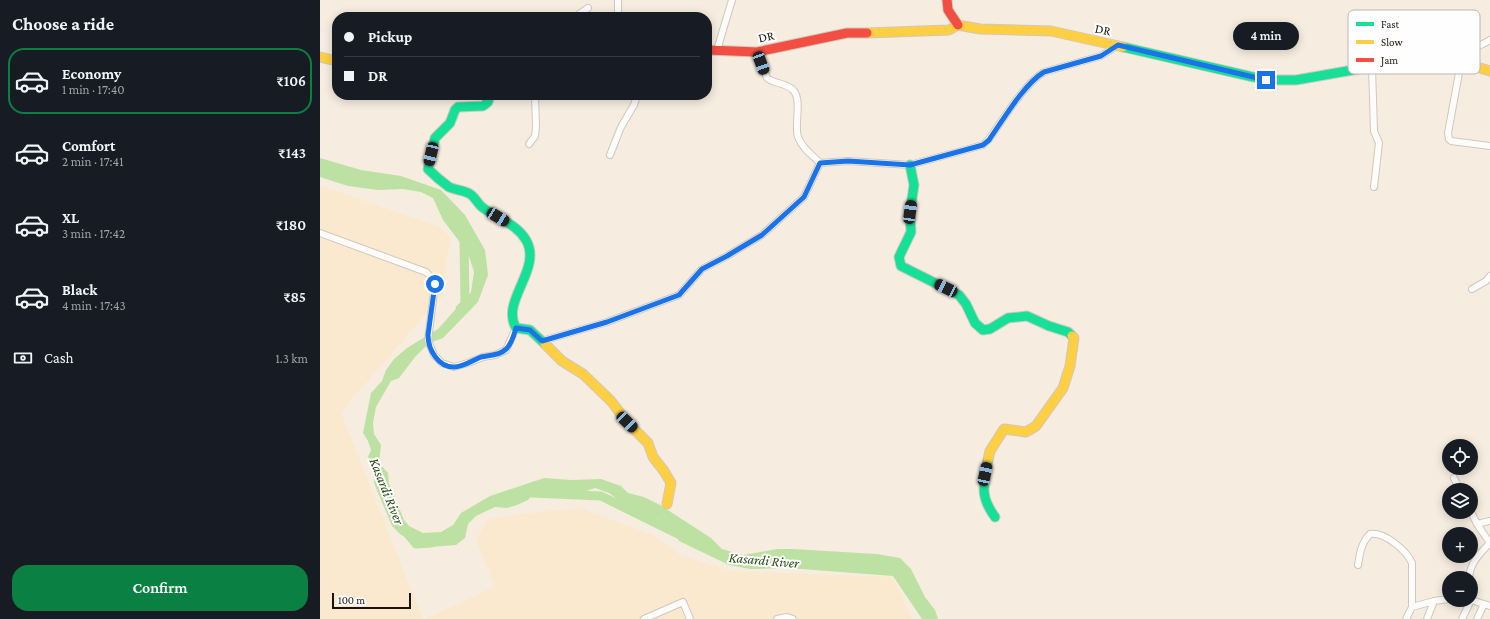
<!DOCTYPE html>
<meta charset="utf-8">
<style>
body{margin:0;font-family:"Crimson Pro",serif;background:#20242c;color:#f1f3f6;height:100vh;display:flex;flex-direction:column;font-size:15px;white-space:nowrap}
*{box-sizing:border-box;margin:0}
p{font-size:13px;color:#9ea1a6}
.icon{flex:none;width:22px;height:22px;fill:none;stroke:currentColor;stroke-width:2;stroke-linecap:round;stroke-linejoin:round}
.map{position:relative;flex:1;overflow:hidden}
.side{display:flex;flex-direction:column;background:#171b24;width:320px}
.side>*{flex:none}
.hud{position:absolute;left:12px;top:12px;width:380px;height:88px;border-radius:16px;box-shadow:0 2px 10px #0003;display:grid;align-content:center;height:88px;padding:0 12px;background:#171b24}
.buttons{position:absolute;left:1122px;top:439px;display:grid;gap:8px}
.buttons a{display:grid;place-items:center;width:36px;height:36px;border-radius:50%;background:#171b24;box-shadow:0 2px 10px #0003;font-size:20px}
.scale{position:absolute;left:12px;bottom:10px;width:79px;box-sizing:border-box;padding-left:4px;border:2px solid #1a1309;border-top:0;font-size:11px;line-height:14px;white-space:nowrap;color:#1a1309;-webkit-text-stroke:3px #fefefe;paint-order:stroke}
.end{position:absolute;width:18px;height:18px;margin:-9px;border:5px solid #1a73e8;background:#fff;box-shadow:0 0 0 2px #fff}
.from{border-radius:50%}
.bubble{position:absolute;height:28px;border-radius:14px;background:#171b24;box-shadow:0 2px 10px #0003;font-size:13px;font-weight:600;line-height:28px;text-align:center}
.car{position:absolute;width:12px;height:24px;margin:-12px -6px;border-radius:5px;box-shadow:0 0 3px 1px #0007;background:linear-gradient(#222 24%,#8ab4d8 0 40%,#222 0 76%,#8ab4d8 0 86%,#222 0)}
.hud b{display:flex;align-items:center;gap:14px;height:38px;font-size:15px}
.hud b+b{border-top:1px solid #363941}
.hud i{width:10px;height:10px;background:#f1f3f6}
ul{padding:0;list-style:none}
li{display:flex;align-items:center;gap:12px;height:66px;margin:0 8px 6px;padding:0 4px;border:2px solid transparent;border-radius:16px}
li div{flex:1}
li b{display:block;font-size:15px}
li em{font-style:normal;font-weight:600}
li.current{border-color:#0b8043}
li>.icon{width:36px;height:36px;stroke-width:1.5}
h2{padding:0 12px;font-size:18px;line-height:48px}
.pay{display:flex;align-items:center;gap:10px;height:44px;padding:0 12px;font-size:15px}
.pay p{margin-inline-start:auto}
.primary-button{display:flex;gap:8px;margin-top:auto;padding:8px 12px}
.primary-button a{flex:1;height:46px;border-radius:16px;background:#0b8043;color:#fff;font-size:16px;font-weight:600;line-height:46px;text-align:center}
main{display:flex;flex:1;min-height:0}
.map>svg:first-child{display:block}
</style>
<main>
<section class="side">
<h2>Choose a ride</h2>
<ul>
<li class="current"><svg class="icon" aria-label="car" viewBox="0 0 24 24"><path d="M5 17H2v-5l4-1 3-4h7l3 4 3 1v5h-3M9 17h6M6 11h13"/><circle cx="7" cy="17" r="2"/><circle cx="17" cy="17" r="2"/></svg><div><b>Economy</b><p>1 min · 17:40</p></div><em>₹106</em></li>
<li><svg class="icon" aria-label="car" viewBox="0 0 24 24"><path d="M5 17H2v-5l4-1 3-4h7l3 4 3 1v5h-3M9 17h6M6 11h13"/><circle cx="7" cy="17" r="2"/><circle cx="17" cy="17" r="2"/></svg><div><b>Comfort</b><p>2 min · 17:41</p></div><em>₹143</em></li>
<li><svg class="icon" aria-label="car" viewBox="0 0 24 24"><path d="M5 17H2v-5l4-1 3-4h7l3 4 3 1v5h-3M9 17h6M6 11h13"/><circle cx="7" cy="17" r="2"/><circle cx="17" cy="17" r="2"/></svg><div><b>XL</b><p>3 min · 17:42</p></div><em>₹180</em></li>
<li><svg class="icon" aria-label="car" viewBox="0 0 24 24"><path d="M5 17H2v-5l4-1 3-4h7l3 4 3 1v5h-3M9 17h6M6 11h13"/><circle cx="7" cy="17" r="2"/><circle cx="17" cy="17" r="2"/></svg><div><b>Black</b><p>4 min · 17:43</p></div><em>₹85</em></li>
</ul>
<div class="pay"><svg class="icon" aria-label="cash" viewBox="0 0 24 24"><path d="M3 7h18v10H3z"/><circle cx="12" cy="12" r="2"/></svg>Cash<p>1.3 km</p></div>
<div class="primary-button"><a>Confirm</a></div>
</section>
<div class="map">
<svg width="1170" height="619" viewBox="0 0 1170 619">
<rect width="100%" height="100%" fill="#f6ede0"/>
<path fill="#fae9cf" d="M0,185L120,227L130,237L123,296L105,315L27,405L22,415L103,619H0Z
M260,508L333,535L362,556L412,571L573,577L592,619H105L174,587L156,539L168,519L199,514Z"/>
<path fill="#bde1a2" d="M0,158L41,170L81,176L121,190L145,215L165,250L168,275L158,302L123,338L109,343L95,357L79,378L71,381L56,407L53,423L54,434L61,445L59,463L68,473L69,484L84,520L89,526L103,533L121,532L133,525L141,513L170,496L224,478L252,480L281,479L301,486L308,493L324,497L340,505L391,538L402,549L423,555L457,549H473L557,554L580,558L591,569L605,597L615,610L618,619H602L573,576L468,568L430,569L409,565L359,541L355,532L340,520L306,506L289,493L275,488L254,495L237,496L226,493L212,495L208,500L197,505L187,508L175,507L156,516L148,524L145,538L136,545L110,547L91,541L80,534L72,526L54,483L55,477L48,457L51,450L48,441L43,433L51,393L62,381L66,370L74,359L87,348L118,329L151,292L154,272L148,253L123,220L113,198L101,192L83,189L58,190L28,186L0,177Z"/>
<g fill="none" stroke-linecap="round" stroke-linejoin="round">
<path stroke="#bde1a2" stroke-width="9" d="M140,309L145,304L144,240
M211,493L281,496L366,538
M87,533L96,544L111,543"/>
<g stroke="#d0c8be" stroke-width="8">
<path id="street" d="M298,0V17
M255,17L268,8
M1170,40C1155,49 1150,47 1141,62L1128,133L1129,139L1131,141L1170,146
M397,50L412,0
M437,52L447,78C454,84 468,83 474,91C482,102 474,125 478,137C482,148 492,155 500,163L528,161L590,165L663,145L669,139C683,120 704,84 724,72L781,56L798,45
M1052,67L1054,131L1059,143L1054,187
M209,144L215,136L216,126L215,95
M290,155L301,127L314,105L317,95
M0,233L106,272L112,278L115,284L108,340L114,355L122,363L134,367L148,363L163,357L175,355L186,350L196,328
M1152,289L1166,281L1170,276
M222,341L287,322L359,295L382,269L407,256L442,235L484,197L500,163
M1134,478L1140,490
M1151,512L1157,524L1170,543
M1157,524L1170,521
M1038,565C1040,553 1041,543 1050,534C1065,532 1086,550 1092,563V607L1086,619
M1149,578C1150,563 1160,553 1170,543
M1151,600L1170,606
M1092,607L1114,601L1129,599
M324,619L363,602L370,619
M457,619L467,617L473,619
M1107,619L1114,601
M1142,619L1151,600
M1157,619L1164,604"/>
</g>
<g stroke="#d0c8be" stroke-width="11">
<path id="fast" d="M803,47L946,80H976L1107,57
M170,95L168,102L163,106L138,107L135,110L130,123L115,138L108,169C114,175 122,182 129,187C135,190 144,190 150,194C155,197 158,204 162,207C177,219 196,223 206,240C223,269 180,301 196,328L210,330L225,344
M590,165L594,185L590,212L591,232L579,257L581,266L639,295L646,304L655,323L663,330L670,329L688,318L707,316L729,326L748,332L752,336
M668,460C664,485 659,495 675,517"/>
</g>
<g stroke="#d0c8be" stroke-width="11">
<path id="slow" d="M547,33L629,30L638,25L660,29L731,31L803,47
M0,57L17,61
M1107,57L1116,55L1170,71
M225,344L242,361L263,374L291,401L307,422L328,443L333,457L344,471L351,483L347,504
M668,460L670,451L684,429L706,432L716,426L743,388L750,366L754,338L752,336"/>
</g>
<g stroke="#d0c8be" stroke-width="11">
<path id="jam" d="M627,0L628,10L638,25
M387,50L437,52L527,33H547"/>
</g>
<use href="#street" stroke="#fefcfa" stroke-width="6"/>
<use href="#fast" stroke="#16e098" stroke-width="9"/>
<use href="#slow" stroke="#ffcf43" stroke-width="9"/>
<use href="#jam" stroke="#f24e42" stroke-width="9"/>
</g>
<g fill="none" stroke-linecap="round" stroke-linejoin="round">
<path stroke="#1a73e8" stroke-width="5" d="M115,284L108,335C108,349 118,368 135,367C145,366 153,360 161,357C169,355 178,356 185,350C191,346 194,335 196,328L210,330L222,341L287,322L359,295L382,269L407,256L442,235L484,197L500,163L528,161L590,165L663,145L669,140C683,120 704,84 724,72L781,56L798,45L946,80"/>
</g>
<g text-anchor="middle" stroke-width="4" stroke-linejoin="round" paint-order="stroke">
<g font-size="13" fill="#1a1309" stroke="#fefefe">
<text transform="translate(783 29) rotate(12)" y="5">DR</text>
<text transform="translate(446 36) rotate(-12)" y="5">DR</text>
</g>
<g font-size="14" font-style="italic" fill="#264910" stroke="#fefefe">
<text transform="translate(67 491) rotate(68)" y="5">Kasardi River</text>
<text transform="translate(444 560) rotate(5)" y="5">Kasardi River</text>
</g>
</g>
<rect x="1028" y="10" width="132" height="64" rx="6" fill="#fefefe" stroke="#bab8b4" stroke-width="1"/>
<rect x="1036" y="22" width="18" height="4" fill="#16e098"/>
<rect x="1036" y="40" width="18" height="4" fill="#ffcf43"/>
<rect x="1036" y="58" width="18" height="4" fill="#f24e42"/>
<g font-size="11" fill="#1a1309">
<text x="1061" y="28">Fast</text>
<text x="1061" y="46">Slow</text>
<text x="1061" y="64">Jam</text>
</g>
</svg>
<div class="buttons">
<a><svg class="icon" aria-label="locate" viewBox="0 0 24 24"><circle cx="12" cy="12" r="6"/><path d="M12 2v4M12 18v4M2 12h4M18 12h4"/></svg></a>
<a><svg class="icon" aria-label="layers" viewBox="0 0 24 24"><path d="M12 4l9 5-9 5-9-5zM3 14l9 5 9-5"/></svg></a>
<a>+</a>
<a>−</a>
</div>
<div class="scale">100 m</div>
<i class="end from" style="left:115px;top:284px"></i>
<i class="end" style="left:946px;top:80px"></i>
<div class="bubble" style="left:913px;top:22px;width:66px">4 min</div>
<i class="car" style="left:441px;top:63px;rotate:160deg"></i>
<i class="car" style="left:111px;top:154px;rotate:193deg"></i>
<i class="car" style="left:590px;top:212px;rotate:8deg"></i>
<i class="car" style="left:178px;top:217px;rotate:121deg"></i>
<i class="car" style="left:626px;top:288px;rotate:296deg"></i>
<i class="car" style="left:307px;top:422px;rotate:134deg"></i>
<i class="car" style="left:665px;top:474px;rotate:12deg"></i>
<div class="hud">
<b><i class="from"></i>Pickup</b>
<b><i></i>DR</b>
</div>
</div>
</main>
